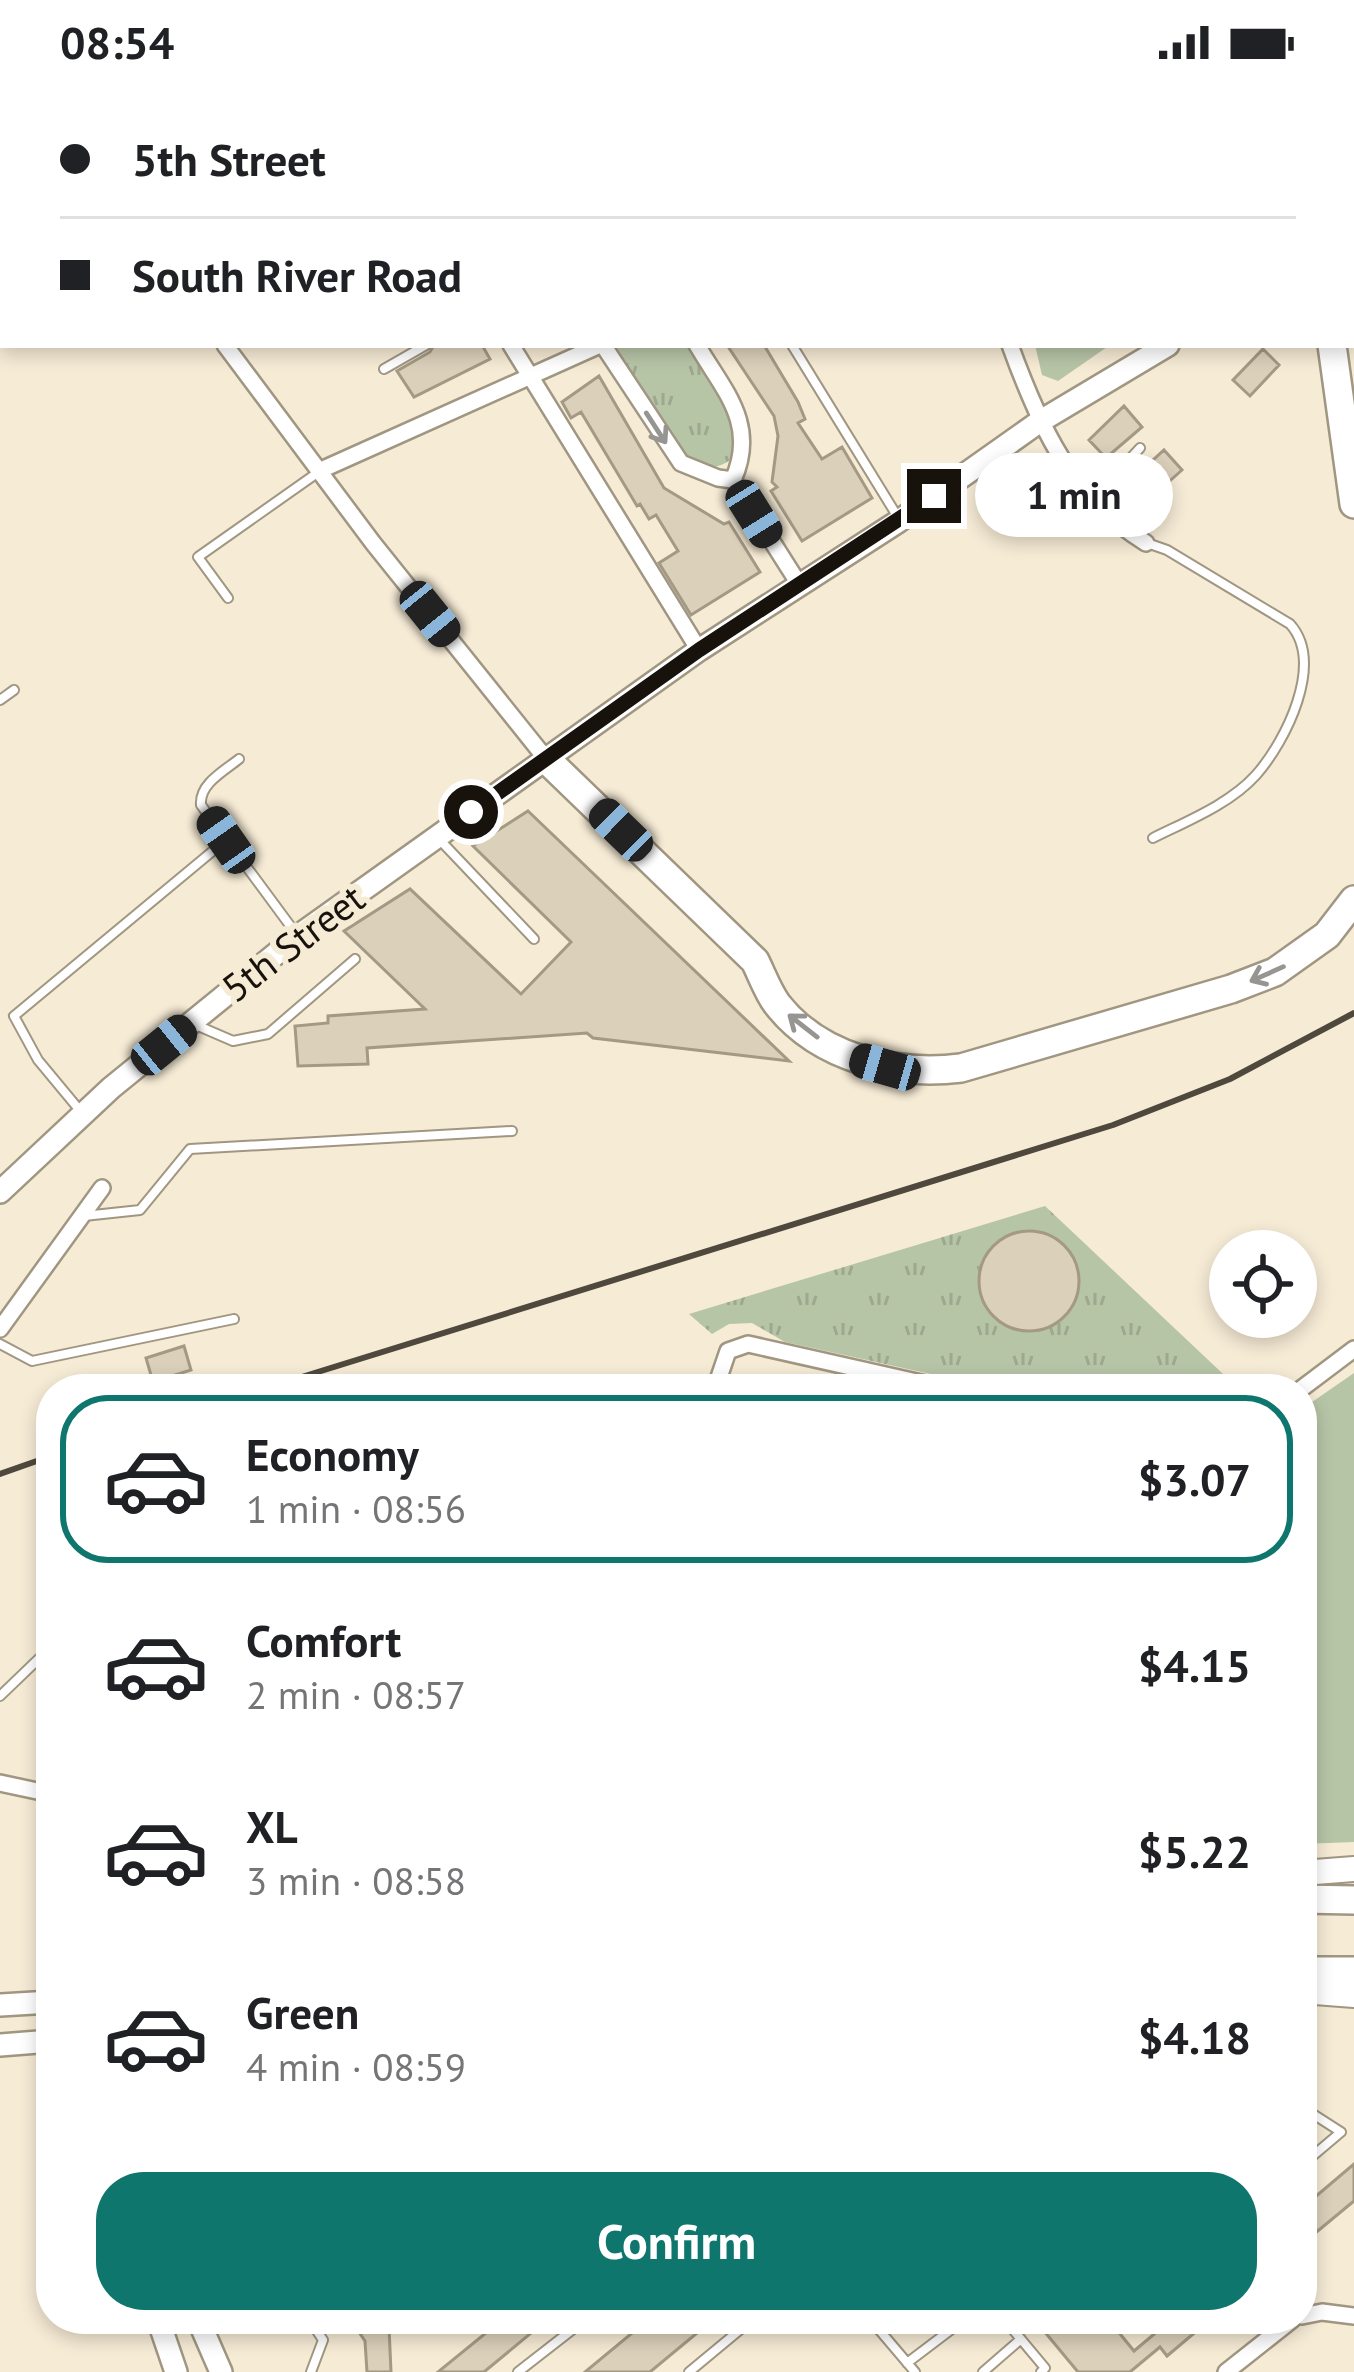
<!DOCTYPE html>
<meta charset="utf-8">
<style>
body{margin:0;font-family:"PT Sans",sans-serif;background:#f2f2f2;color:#202124;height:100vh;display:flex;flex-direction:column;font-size:45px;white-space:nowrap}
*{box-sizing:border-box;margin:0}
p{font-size:39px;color:#757577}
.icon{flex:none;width:66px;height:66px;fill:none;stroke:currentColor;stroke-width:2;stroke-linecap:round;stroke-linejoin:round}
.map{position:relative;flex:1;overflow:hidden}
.panel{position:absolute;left:36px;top:1290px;width:1281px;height:960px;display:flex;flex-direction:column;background:#fff;border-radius:48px;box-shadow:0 6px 18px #0003}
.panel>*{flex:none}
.banner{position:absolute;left:0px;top:0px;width:1356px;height:264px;box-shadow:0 6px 18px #0003;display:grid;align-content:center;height:264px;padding:0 60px;background:#fff}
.tools{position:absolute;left:1209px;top:1146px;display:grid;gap:24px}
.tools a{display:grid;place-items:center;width:108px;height:108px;border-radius:50%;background:#fff;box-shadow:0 6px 18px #0003;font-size:60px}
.end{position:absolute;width:54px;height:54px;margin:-27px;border:15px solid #17130c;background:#fff;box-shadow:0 0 0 6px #fff}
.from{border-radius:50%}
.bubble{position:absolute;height:84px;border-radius:42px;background:#fff;box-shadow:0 6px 18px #0003;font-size:39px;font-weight:700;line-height:84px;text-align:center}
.car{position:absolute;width:36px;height:72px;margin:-36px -18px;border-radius:15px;box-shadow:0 0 9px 3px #0007;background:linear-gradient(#222 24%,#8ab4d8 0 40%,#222 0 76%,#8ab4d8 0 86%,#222 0)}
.banner b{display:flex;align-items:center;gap:42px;height:114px;font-size:45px}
.banner b+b{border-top:3px solid #e0e0e0}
.banner i{width:30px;height:30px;background:#202124}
ul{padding:21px 0 0;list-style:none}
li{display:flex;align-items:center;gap:36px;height:168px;margin:0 24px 18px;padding:0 36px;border:6px solid transparent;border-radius:48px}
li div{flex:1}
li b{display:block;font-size:45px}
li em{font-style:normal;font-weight:700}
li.current{border-color:#0f766e}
li>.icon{width:108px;height:108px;stroke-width:1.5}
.cta{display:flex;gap:24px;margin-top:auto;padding:24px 60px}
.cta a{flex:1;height:138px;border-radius:48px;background:#0f766e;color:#fff;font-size:48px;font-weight:700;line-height:138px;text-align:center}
.status{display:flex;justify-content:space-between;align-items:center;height:84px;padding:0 60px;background:#fff;direction:ltr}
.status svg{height:33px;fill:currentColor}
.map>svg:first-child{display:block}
</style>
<div class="status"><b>08:54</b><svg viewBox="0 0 49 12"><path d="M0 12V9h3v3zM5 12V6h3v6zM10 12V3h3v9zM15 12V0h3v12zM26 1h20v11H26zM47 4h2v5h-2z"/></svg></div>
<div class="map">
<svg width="1354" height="2288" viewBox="0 0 1354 2288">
<defs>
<pattern id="park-tufts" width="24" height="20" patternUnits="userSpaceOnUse" patternTransform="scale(3)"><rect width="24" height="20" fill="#b7c5a7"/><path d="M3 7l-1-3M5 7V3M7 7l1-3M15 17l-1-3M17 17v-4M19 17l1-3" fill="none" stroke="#9da88f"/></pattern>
</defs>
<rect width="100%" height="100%" fill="#f6ebd5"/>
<path fill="#b7c5a7" d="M0,0H495L3,3L0,179Z
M1035,261H1110L1058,297L1042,291Z
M1354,1289V1758L1302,1760V1325Z"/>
<path fill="url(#park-tufts)" d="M614,261H690C706,289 777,378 707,384L683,374Z
M1045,1122L1239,1305H999L785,1258L752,1239L729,1240L712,1250L689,1230Z"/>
<path fill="#dbd0ba" stroke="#a49984" stroke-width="3" d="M434,261H482L490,275L414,313L397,287L430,268Z
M727,261H764L798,318L805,335L798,339L822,375L842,363L872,414L802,457L771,407L777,403L772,398L778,352L774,332Z
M1263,265L1279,281L1250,312L1233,296Z
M599,292L664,404L724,440L729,438L760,488L691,531L659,479L678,467L656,431L649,435L640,420L637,422L581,328L571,334L562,318Z
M1124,322L1142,343L1106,374L1089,356Z
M1164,366L1182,386L1146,418L1128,399Z
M528,727L789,977L593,954L587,949L367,964L368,980L298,982L295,942L328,939V932L425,925L344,847L410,805L521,910L571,858L473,762Z
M979 1197a50 50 0 1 1 100 0a50 50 0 1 1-100 0Z
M184,1262L191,1286L153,1298L146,1274Z
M1354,2080V2117L1302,2160V2124Z
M350,2235H384L389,2243L391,2288H367L365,2257Z
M503,2235H548L484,2288H438Z
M649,2235H714L650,2288H585Z
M1034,2235H1108L1134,2267L1172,2235H1211L1167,2272L1160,2263L1130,2288H1078Z"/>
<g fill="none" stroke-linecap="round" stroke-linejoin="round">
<g stroke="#a09681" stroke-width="12">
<path id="lane" d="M486,0L487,3
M650,0L651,3
M792,261L899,435
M384,285L426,261
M1092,416L1140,364
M1147,459L1167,466L1290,540C1325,579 1286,657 1256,691C1230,720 1187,737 1153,754
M228,514L198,473L320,387
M0,616L14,606
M239,675C224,687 199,700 201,721L297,851
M438,754L534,855
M196,941L233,957L268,950L355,875
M82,1029L38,976L14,932L226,756
M84,1132L140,1126L190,1065L512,1047
M0,1260L32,1277L234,1235
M0,1612L51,1563
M1302,2023L1341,2048L1302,2081
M309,2235L323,2256L311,2288
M870,2235L915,2288
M1004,2235L1045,2284L1041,2288
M907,2279L965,2235
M518,2288L586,2235
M689,2288L753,2235
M983,2288L1021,2255"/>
</g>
<g stroke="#a09681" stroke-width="20">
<path id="street" d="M916,0L917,3
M569,3L578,0
M0,196L3,195
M225,261L373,459L547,676
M511,261L699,566
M603,261L681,379L718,394L733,396
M697,261C724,307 758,340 733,396
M1010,261C1039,341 1071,413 1146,459
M321,386L600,261
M733,396L799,500
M0,1245L102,1104
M715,1305L728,1267L748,1260L948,1305
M1301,1305L1354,1265
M0,1699L51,1710
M1302,2232L1322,2228L1354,2232
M1226,2288L1293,2235"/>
</g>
<g stroke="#a09681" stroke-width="26">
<path id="secondary" d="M1353,150H1354
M0,1108L111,1004L298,852L699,566L899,437L1039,338L1168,261
M0,1921L51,1918
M0,1961L51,1957
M158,2235L176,2288
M198,2235L221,2288"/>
</g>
<g stroke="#a09681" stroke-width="28">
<path id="primary" d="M1302,1789L1354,1785
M1302,1907L1354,1911"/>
</g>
<g stroke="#a09681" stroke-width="32">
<path id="highway" d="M1296,0V3
M1316,0L1317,3
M1353,176L1354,181
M1332,261L1354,420
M547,676L755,877C762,891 768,908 777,920C820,975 896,992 961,984L1231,905L1275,888L1327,851L1354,816
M1302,1815L1354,1816
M1302,1887H1354"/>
</g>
<path stroke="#a8a08f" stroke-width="3" stroke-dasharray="9 6" stroke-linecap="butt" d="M1353,118L1354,117"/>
<use href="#lane" stroke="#fff" stroke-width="8"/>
<use href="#street" stroke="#fff" stroke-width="15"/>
<use href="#secondary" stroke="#fff" stroke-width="21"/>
<use href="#primary" stroke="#fff" stroke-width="24"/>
<use href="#highway" stroke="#fff" stroke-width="27"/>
<path stroke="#4e483d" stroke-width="6" d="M263,1305L1113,1041L1230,995L1354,929
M0,1390L51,1372"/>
</g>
<defs><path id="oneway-shaft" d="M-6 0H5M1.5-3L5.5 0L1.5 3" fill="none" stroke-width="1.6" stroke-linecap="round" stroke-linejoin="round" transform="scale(3)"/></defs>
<g stroke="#979592">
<use href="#oneway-shaft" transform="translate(656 344) rotate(57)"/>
<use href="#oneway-shaft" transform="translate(1267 890) rotate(156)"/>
<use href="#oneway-shaft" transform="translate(803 942) rotate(-142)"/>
</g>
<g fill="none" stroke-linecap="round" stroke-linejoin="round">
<path stroke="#17130c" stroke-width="15" d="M471,728L699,566L934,412"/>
</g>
<g text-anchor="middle" stroke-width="12" stroke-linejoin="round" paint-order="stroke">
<g font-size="39" fill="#17130c" stroke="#f6ebd5">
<text transform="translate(293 859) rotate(-37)" y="14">5th Street</text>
</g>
</g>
</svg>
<div class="tools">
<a><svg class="icon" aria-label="locate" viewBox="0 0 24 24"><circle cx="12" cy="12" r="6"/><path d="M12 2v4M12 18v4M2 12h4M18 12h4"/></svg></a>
</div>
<i class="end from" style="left:471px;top:728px"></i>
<i class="end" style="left:934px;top:412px"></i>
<div class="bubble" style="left:975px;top:369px;width:198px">1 min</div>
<i class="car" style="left:754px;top:430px;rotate:148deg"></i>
<i class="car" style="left:430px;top:530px;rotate:141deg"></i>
<i class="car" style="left:621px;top:746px;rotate:314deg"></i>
<i class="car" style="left:226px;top:756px;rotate:325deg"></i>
<i class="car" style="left:164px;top:961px;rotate:51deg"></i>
<i class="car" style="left:885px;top:983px;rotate:286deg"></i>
<div class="banner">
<b><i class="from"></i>5th Street</b>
<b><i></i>South River Road</b>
</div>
<section class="panel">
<ul>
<li class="current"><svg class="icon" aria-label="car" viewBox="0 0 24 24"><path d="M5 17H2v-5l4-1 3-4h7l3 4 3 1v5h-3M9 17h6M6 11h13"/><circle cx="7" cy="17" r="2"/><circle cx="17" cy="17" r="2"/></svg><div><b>Economy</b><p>1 min · 08:56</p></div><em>$3.07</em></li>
<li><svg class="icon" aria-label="car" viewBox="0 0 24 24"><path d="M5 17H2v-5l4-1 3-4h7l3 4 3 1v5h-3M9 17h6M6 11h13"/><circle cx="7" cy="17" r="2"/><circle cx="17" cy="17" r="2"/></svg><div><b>Comfort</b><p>2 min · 08:57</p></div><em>$4.15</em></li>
<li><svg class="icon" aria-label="car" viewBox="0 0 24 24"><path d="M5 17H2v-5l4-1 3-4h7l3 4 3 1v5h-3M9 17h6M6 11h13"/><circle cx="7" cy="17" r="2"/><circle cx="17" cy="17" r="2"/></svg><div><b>XL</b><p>3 min · 08:58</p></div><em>$5.22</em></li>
<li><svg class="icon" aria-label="car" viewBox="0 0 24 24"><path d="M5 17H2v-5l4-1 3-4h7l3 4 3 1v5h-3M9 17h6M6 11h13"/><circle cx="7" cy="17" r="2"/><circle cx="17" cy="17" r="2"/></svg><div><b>Green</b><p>4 min · 08:59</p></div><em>$4.18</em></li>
</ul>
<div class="cta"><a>Confirm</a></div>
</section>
</div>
